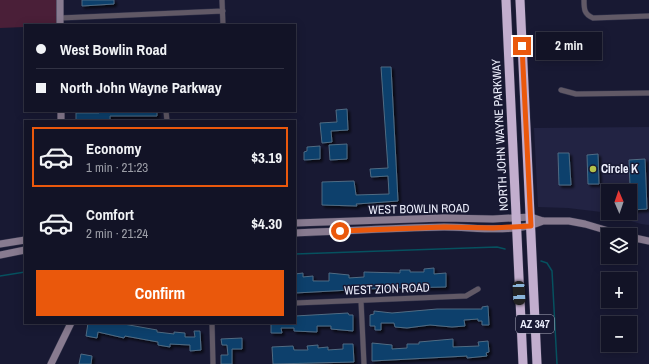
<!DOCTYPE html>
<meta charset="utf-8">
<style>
body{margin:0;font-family:"Archivo Narrow",sans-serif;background:#1b1c2e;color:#f1f3f6;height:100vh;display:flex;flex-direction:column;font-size:15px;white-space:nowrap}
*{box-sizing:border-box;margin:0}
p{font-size:13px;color:#9c9ea7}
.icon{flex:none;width:22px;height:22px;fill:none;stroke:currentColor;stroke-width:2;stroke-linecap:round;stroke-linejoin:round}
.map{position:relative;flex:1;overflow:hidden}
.panel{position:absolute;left:24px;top:120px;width:272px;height:204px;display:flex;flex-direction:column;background:#121326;border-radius:0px;box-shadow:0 2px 10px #0003,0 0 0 1px #313243}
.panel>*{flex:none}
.guide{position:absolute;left:24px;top:24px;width:272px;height:88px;border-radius:0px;box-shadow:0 2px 10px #0003,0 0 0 1px #313243;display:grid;align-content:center;height:88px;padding:0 12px;background:#121326}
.needle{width:26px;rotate:358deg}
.fabs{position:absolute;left:601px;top:184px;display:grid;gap:8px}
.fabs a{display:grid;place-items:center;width:36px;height:36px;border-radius:0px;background:#121326;box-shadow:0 2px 10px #0003,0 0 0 1px #313243;font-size:20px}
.end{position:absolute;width:18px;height:18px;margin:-9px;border:5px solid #ea580c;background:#fff;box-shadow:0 0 0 2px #fff}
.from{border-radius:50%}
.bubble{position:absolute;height:28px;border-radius:0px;background:#121326;box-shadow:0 2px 10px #0003,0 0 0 1px #313243;font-size:13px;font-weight:700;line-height:28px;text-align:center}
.car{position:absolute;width:12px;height:24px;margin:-12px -6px;border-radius:5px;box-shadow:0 0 3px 1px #0007;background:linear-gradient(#222 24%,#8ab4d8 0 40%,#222 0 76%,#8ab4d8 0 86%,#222 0)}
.guide b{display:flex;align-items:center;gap:14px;height:38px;font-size:15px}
.guide b+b{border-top:1px solid #313243}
.guide i{width:10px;height:10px;background:#f1f3f6}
ul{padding:7px 0 0;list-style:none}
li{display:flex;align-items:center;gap:12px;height:60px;margin:0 8px 6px;padding:0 4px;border:2px solid transparent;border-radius:0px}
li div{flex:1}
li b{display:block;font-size:15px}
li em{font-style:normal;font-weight:700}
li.current{border-color:#ea580c}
li>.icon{width:36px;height:36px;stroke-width:1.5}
.primary-button{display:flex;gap:8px;margin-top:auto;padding:8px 12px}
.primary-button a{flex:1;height:46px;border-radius:0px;background:#ea580c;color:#fff;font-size:16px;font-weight:700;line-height:46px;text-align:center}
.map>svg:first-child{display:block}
</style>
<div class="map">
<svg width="649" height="364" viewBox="0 0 649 364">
<defs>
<filter id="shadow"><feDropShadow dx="2.5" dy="2.5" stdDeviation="1" flood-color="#0009"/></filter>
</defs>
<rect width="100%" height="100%" fill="#181933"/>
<path fill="#222343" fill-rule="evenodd" d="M649,127V225L641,224L601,212L568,208L538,207L534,128ZM608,191H630V213H608Z"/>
<path fill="#4a1f38" d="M0,0H60V25H25V27L0,28Z"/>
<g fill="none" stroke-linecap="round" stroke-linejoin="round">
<path stroke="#06515f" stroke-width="1.5" d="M295,254L497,247L505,249
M541,261L547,263L552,271L557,364
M0,276L25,272"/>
</g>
<path fill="#07416c" stroke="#516b83" filter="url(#shadow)" d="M82,0H114V4L82,6Z
M381,67H391L398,201L356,204L357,206L322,205V182L354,181L356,195L389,194L388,176L371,177L370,169L388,168Z
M347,109L348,130L331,131L332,142L322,143L320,123L337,122L336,110Z
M99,111H157V116H110V121H76V113H99Z
M347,144V159L330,160L329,145Z
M320,146V159L304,160V152L307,151V147Z
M558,153H569L571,185H559Z
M598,154L599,184H588L587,155Z
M645,159L647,209L631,210L629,160Z
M434,268V274L446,273V287L387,288L295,293V274L303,273V277L313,276V281H329V273L349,275V278L364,277V272L400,273V270H410V272H424V269Z
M488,306L489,325H482V321H478V319L464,320L465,326L452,327L430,325L407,328L395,327L394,323H381V330H375V326H370V315L374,314V311L392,313L437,309H482V307Z
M348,313L349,315H353V331L331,329V326H317V332L294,331V328H281L282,333H271V323H295V316Z
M88,323H118L157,330V332L174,334V332L185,333V337H195L194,331H200L201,350L190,351V345L170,344V347L158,345V342L125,336L124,338L98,332L97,338L86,336Z
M242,338V349H232V364H221V355H228L227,345H222L221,339Z
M453,339V347L479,346L478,342L488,341L489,352L486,353L487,356L467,358V356L372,361V343L392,345V349L407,348V344H419V342Z
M343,344H353L354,362L273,364L272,347L293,346L294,350H308L307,346L318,345V348L328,347V350L343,349Z
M81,354L92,356L91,364H79Z"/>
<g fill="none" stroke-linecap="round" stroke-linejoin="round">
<g stroke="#32334b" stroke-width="6">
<path id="street" d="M222,0L223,25
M584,0C584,9 584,14 593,18L649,16
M60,18L223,11
M561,90L576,94L649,93
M166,111L167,121
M361,301L364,364
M295,303L466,296L478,289
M212,323L213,364"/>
</g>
<g stroke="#32334b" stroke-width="8">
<path id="secondary" d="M60,25V0
M61,111V121
M295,223L444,218L493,219L531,217L543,221H569L585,224L622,235
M295,233C345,231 394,228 444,227C476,227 513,234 543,221
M630,237L649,241
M0,244L25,240
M0,255L25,250
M51,364L71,323"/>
</g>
<g stroke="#32334b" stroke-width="10">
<path id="highway" d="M506,0L523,364
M520,0L537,364"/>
</g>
<use href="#street" stroke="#615966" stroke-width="5"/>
<use href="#secondary" stroke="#887b90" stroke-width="7"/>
<use href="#highway" stroke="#c2aece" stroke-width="9"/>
</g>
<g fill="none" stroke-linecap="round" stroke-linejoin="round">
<path stroke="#ea580c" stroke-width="5" d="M340,231L444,227L493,228L531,226L522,46"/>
</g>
<circle fill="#b3c24b" stroke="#181933" stroke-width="1.5" cx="593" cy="169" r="4"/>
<g text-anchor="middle" stroke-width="3" stroke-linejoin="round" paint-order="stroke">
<rect fill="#181933" stroke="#adafc0" stroke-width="1" x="516" y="315" width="38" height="18" rx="3"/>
<g font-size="11" font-weight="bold" fill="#edeffd">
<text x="535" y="328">AZ 347</text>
</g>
<g font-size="12" fill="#edeffd" stroke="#181933">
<text transform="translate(500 135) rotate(-93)" y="4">NORTH JOHN WAYNE PARKWAY</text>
<text transform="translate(419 209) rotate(-1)" y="4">WEST BOWLIN ROAD</text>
<text transform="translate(387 289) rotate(-2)" y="4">WEST ZION ROAD</text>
</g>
<g font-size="12" font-weight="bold" fill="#edeffd" stroke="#181933" text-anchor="start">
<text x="601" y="173">Circle K</text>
</g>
</g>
</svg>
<div class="fabs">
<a><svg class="needle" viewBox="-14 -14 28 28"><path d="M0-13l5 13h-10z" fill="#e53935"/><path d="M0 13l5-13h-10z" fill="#9c9ea7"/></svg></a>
<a><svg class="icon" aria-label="layers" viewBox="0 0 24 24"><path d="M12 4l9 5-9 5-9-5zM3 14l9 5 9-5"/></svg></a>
<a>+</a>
<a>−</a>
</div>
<i class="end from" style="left:340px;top:231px"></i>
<i class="end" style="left:522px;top:46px"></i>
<div class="bubble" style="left:536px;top:32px;width:66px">2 min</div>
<i class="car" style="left:519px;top:293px;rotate:177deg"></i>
<div class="guide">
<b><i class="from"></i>West Bowlin Road</b>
<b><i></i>North John Wayne Parkway</b>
</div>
<section class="panel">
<ul>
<li class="current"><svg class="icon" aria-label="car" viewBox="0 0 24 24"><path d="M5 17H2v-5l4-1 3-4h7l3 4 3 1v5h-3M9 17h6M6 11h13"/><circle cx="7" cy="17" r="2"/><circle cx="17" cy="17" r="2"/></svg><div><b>Economy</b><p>1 min · 21:23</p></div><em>$3.19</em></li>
<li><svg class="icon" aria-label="car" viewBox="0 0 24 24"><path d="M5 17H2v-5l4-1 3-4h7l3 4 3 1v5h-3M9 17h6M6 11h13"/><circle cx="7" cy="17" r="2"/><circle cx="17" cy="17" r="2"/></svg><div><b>Comfort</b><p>2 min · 21:24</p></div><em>$4.30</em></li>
</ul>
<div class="primary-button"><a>Confirm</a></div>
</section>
</div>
